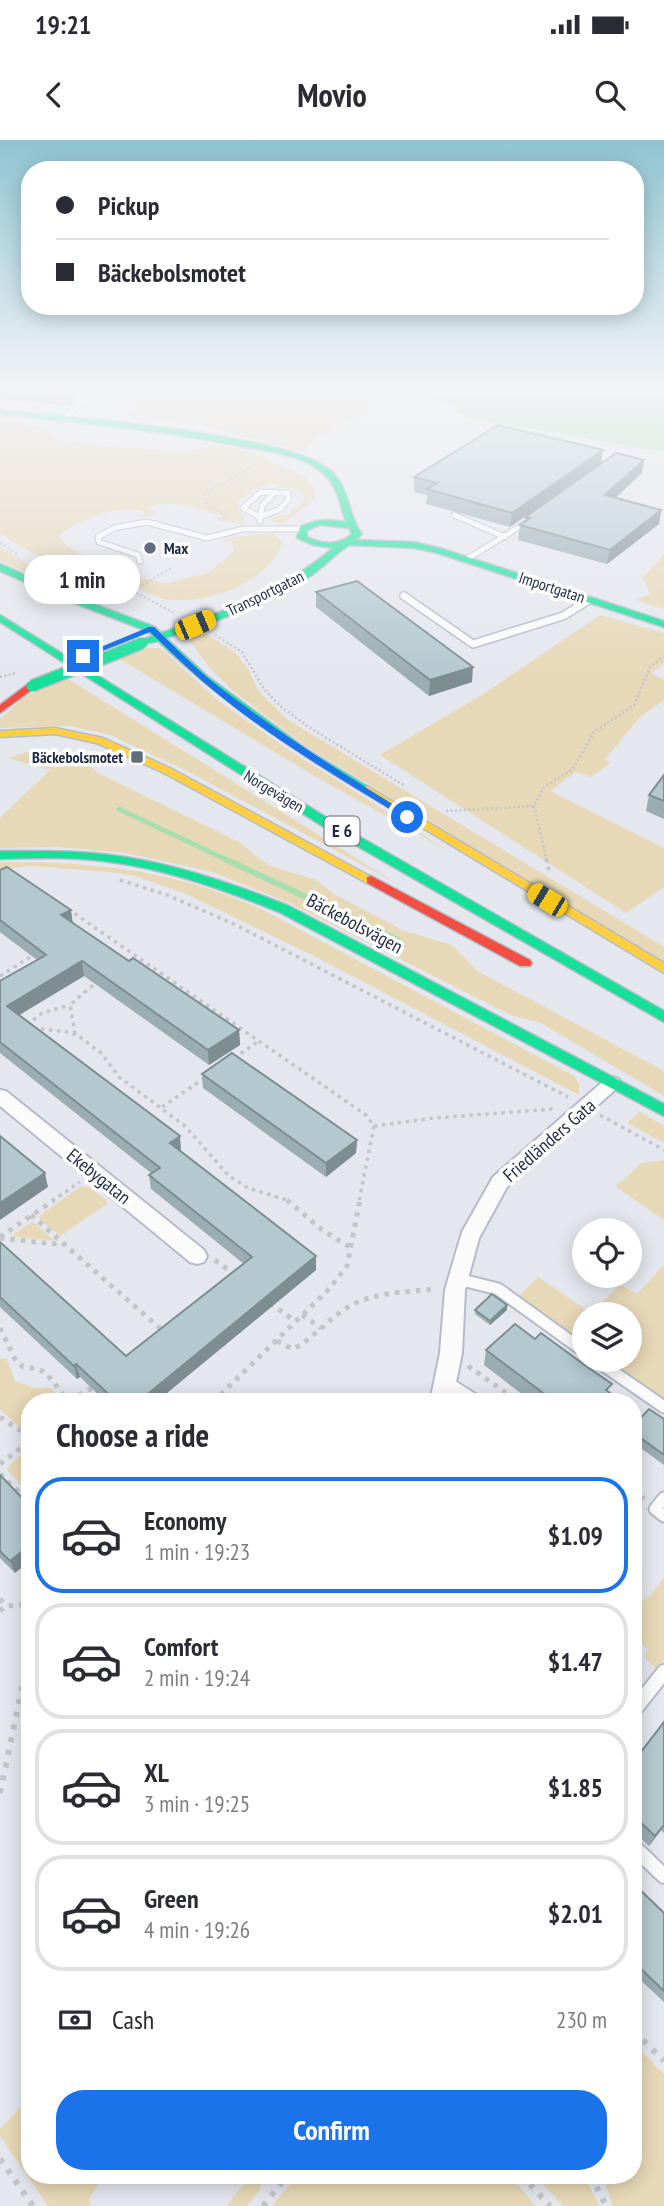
<!DOCTYPE html>
<meta charset="utf-8">
<style>
body{margin:0;font-family:"PT Sans Narrow",sans-serif;background:#f7f7f7;color:#2b2b33;height:100vh;display:flex;flex-direction:column;font-size:26px;white-space:nowrap}
*{box-sizing:border-box;margin:0}
p{font-size:23px;color:#7c7c81}
.icon{flex:none;width:38px;height:38px;fill:none;stroke:currentColor;stroke-width:2;stroke-linecap:round;stroke-linejoin:round}
.map{position:relative;flex:1;overflow:hidden}
.sheet{position:absolute;left:21px;top:1253px;width:621px;height:791px;display:flex;flex-direction:column;background:#fff;border-radius:28px;box-shadow:0 4px 18px #0003}
.sheet>*{flex:none}
.hud{position:absolute;left:21px;top:21px;width:623px;height:154px;border-radius:28px;box-shadow:0 4px 18px #0003;display:grid;align-content:center;height:154px;padding:0 35px;background:#fff}
.fabs{position:absolute;left:572px;top:1078px;display:grid;gap:14px}
.fabs a{display:grid;place-items:center;width:70px;height:70px;border-radius:50%;background:#fff;box-shadow:0 4px 18px #0003;font-size:35px}
.end{position:absolute;width:32px;height:32px;margin:-16px;border:9px solid #1a73e8;background:#fff;box-shadow:0 0 0 4px #fff}
.from{border-radius:50%}
.bubble{position:absolute;height:49px;border-radius:24px;background:#fff;box-shadow:0 4px 18px #0003;font-size:23px;font-weight:800;line-height:49px;text-align:center}
.car{position:absolute;width:21px;height:42px;margin:-21px -10px;border-radius:9px;box-shadow:0 0 5px 2px #0007;background:linear-gradient(#f5c518 24%,#345 0 40%,#f5c518 0 76%,#345 0 86%,#f5c518 0)}
.hud b{display:flex;align-items:center;gap:24px;height:66px;font-size:26px}
.hud b+b{border-top:2px solid #e1e1e2}
.hud i{width:18px;height:18px;background:#2b2b33}
ul{padding:0;list-style:none}
li{display:flex;align-items:center;gap:21px;height:116px;margin:0 14px 10px;padding:0 21px;border:4px solid #e1e1e2;border-radius:28px}
li div{flex:1}
li b{display:block;font-size:26px}
li em{font-style:normal;font-weight:800}
li.on{border-color:#1a73e8}
li>.icon{width:63px;height:63px;stroke-width:1.5}
h2{padding:0 35px;font-size:32px;line-height:84px}
.pay{display:flex;align-items:center;gap:18px;height:77px;padding:0 35px;font-size:26px}
.pay p{margin-inline-start:auto}
.action{display:flex;gap:14px;margin-top:auto;padding:14px 35px}
.action a{flex:1;height:80px;border-radius:28px;background:#1a73e8;color:#fff;font-size:28px;font-weight:800;line-height:80px;text-align:center}
.status{display:flex;justify-content:space-between;align-items:center;height:49px;padding:0 35px;background:#fff;direction:ltr}
.status svg{height:19px;fill:currentColor}
header{display:flex;justify-content:space-between;align-items:center;height:91px;padding:0 35px;background:#fff;font-size:32px;font-weight:800}
.map>svg:first-child{display:block}
</style>
<div class="status"><b>19:21</b><svg viewBox="0 0 49 12"><path d="M0 12V9h3v3zM5 12V6h3v6zM10 12V3h3v9zM15 12V0h3v12zM26 1h20v11H26zM47 4h2v5h-2z"/></svg></div>
<header><svg class="icon" aria-label="back" viewBox="0 0 24 24"><path d="M15 5l-7 7 7 7"/></svg>Movio<svg class="icon" aria-label="search" viewBox="0 0 24 24"><circle cx="10" cy="10" r="6"/><path d="M15 15l6 6"/></svg></header>
<div class="map">
<svg width="664" height="2066" viewBox="0 0 664 2066">
<rect width="100%" height="100%" fill="#e4e7ee"/>
<path fill="#e7d8b7" d="M147,250L337,252L392,250L399,253L317,297L303,311L194,283L124,277Z
M6,281L48,288L57,299L109,307L186,311L222,305L263,316L262,318L305,337L315,349L314,360L281,385L269,380C277,374 283,375 292,375L290,371L302,364L304,355L292,348H276L280,344C264,342 248,353 236,363L240,365L237,368L244,378V384L217,380L222,376C200,370 169,357 148,369L157,372L148,377L139,376L145,372C120,364 81,378 60,395C64,411 94,420 109,422C115,423 119,420 126,421L113,424L114,431L164,443L171,442L208,433L234,412L231,401L221,402L227,398L273,393L283,404C265,444 206,466 164,459C149,456 135,444 120,440C103,435 84,433 67,428C43,420 22,407 0,394V282Z
M0,407L28,424L67,437L54,445L0,421Z
M664,414V469L636,460L650,454L643,438Z
M600,475L664,493V524L651,533L664,540V560L640,577L605,619L610,623L591,637L576,632L550,651L664,708V747L626,773L380,615L482,555Z
M194,492L206,494L235,512L248,529L259,552L288,580L664,807V823L307,607L232,550L210,528L190,501Z
M145,508H161L216,559L287,609L451,712L320,639L118,518Z
M68,539L396,743L189,632L110,595L70,586L0,588V579L25,556Z
M63,611L85,621L98,633L239,702L268,725L316,740L334,754L404,791L452,805L477,831L664,931V956L539,882L513,876L287,762L212,732L126,713L58,707L0,708V678L50,630L8,618L27,612Z
M0,722C92,721 181,731 265,771L574,936L579,943V955L316,817L184,753L135,736L109,732L32,726L0,729Z
M640,972L664,986V1003L627,983Z
M664,1020V1080L616,1047L641,1023Z
M81,1046L89,1047L106,1060L107,1064L60,1096L40,1080L39,1076Z
M32,1082L34,1083L55,1101L11,1096Z
M664,1125V1262L605,1220H630V1174H584V1205L517,1158L538,1137L591,1173L620,1145L637,1154Z
M6,1218L15,1241L35,1248H51L61,1260L30,1262V1292L18,1286L0,1269V1219Z
M30,1306V1354L8,1331L7,1328Z
M664,1438V1521L656,1529L644,1517L648,1510L636,1498L634,1500V1467L650,1456Z
M634,1904L664,1934V2066H613L602,2035H634Z
M30,1958V2035H104L89,2059L92,2066H48L0,1996V1989Z
M251,2035H265L260,2049L247,2066H226Z
M297,2035H509L536,2066H272Z
M535,2035H583L600,2066H563Z"/>
<path fill="#a8ddae" d="M392,250H664V312L469,278L455,272L457,265H447L419,254Z"/>
<g fill="none" stroke-linecap="round" stroke-linejoin="round">
<path stroke="#a8ddae" stroke-width="5" d="M119,669L229,721"/>
<path stroke="#a8ddae" stroke-width="6" d="M225,719L398,800"/>
<g stroke="#b5bbca" stroke-width="7">
<path id="lane-far3" d="M84,261L108,250
M63,279L84,261V256L77,250
M261,352L288,353V360L280,369L260,377L243,368Z
M454,375L505,397
M260,381L262,366L275,352
M467,419L529,381
M140,421L138,415L99,402L98,397L114,388L147,382L207,398L243,389H303"/>
</g>
<g stroke="#b5bbca" stroke-width="10">
<path id="lane-far2" d="M404,456L473,504L563,476L589,460"/>
</g>
<g stroke="#b5bbca" stroke-width="15">
<path id="lane-far1" d="M458,1139L498,1149L584,1211
M596,1220L664,1267
M446,1242L478,1262
M664,1358L655,1369L664,1376"/>
</g>
<g stroke="#b5bbca" stroke-width="18">
<path id="lane" d="M634,1570L664,1532
M634,1707L664,1736"/>
</g>
<g stroke="#b5bbca" stroke-width="4">
<path id="street" d="M612,937L618,939L621,943L618,947L507,1047L479,1098L465,1150L462,1213L452,1262H430L440,1213L445,1150L462,1092L493,1037L606,939Z
M0,950L6,951L204,1110L207,1116L204,1122L197,1124L190,1122L0,966Z"/>
</g>
<g stroke="#b5bbca" stroke-width="3">
<path id="fast" d="M0,270C65,277 291,293 332,332C350,350 348,375 362,394L356,400L414,402L443,409L664,481V487L437,413L414,408L349,405C334,415 322,429 306,439C263,465 214,482 166,498L208,537L306,609L373,650L371,652H363C289,608 220,560 158,501L138,505V501L153,496L147,491L56,456L0,431V424L3,425L62,452L155,487L161,493C222,472 283,451 333,408L313,405L297,398L300,387C315,379 329,379 346,382C340,365 338,347 324,334C302,314 267,311 239,306C160,290 80,283 0,274ZM320,385L349,388L352,394C338,406 323,404 307,397V390Z
M0,475L332,681L664,871V882L324,687L0,482Z
M0,711C34,711 68,710 102,714C167,721 229,742 289,766L664,964V976L279,772C222,749 164,728 103,721C69,717 34,718 0,719Z"/>
</g>
<g stroke="#b5bbca" stroke-width="3">
<path id="slow" d="M55,588L103,598L170,628L377,740L375,743H367L162,632L96,603L55,594L0,597V591Z
M367,646L664,823V833L363,652V648Z"/>
</g>
<g stroke="#b5bbca" stroke-width="3">
<path id="jam" d="M28,544L37,546L0,573V565Z
M371,736L530,820L532,823L530,826H520L367,743V737Z"/>
</g>
<path stroke="#c4c5cb" stroke-width="2.5" stroke-dasharray="2 2.5" stroke-linecap="butt" d="M223,379L226,375L207,365L205,354L257,323
M0,403L17,414
M67,434L126,447L176,474
M75,435L91,426L119,424
M134,450L171,428
M215,495L242,512L264,549L279,565L307,586L405,646
M0,537L16,533
M534,666L547,721
M446,671L534,666L544,647L573,629L594,592L634,565L650,527L664,516"/>
<path stroke="#c4c5cb" stroke-width="3.5" stroke-dasharray="3.5 4.5" stroke-linecap="butt" d="M546,719L550,734
M120,740L167,755L234,784L568,957
M68,769L366,975L374,986L359,1061
M0,836L35,814
M27,885L42,873L70,865
M33,888L69,892L80,897L101,913L119,937L185,986L229,1036L248,1048L290,1061
M75,894L70,865L98,841
M234,918L259,901
M162,967L206,937
M600,975L664,1010
M374,986L434,978L554,969
M52,1061L80,1042"/>
<path stroke="#c4c5cb" stroke-width="5" stroke-dasharray="4.5 6" stroke-linecap="butt" d="M287,1060L321,1089L351,1108
M31,1075L163,1191
M0,1097L54,1060
M0,1098L54,1104L61,1101
M215,1120L236,1136
M270,1163L295,1181
M302,1175L321,1188
M0,1188L15,1219L23,1227L39,1229L47,1234L69,1262
M277,1201L293,1209C313,1199 326,1181 345,1169C370,1152 406,1152 435,1149
M468,1226L519,1262
M69,1260L94,1247
M213,1262L329,1149L347,1126L360,1060
M500,1262L507,1254
M0,1277L30,1297
M0,1324L30,1301
M0,1334L30,1363
M634,1350L644,1359
M0,1459L6,1466
M0,1471L6,1466L30,1464"/>
<path stroke="#c4c5cb" stroke-width="6" stroke-dasharray="5 8" stroke-linecap="butt" d="M0,1653L30,1510
M634,1891L664,1921
M0,2019L33,2066
M521,2035L550,2066
M591,2035L606,2066
M263,2066L288,2035"/>
<use href="#lane-far3" stroke="#fbfbfc" stroke-width="5"/>
<use href="#lane-far2" stroke="#fbfbfc" stroke-width="7"/>
<use href="#lane-far1" stroke="#fbfbfc" stroke-width="11"/>
<use href="#lane" stroke="#fbfbfc" stroke-width="14"/>
<use href="#street" fill="#fbfbfc" fill-rule="evenodd"/>
<use href="#fast" fill="#16e098" fill-rule="evenodd"/>
<use href="#slow" fill="#ffcf43" fill-rule="evenodd"/>
<use href="#jam" fill="#f24e42" fill-rule="evenodd"/>
<g stroke="#b5bbca" stroke-width="14" stroke-linecap="butt">
<path id="fast-bridge" d="M93,523L142,503
M32,546L80,527"/>
</g>
<use href="#fast-bridge" stroke="#16e098" stroke-width="11"/>
</g>
<path fill="#9aadb2" d="M0,250H73L74,262L70,266L0,259Z
M601,323L510,387L426,364L427,355L414,352V337Z
M642,333L615,358L661,370L659,384L607,424L518,400L520,385L525,382V377Z
M316,452L472,542L429,556L316,467Z
M664,636V679L646,671L649,655Z
M0,730L73,783L129,821L239,890L240,905L209,925L84,836L19,875L181,1010L180,1011L316,1130L156,1262H106L80,1237L77,1239L0,1167V1102L126,1216L244,1124L151,1049L149,1035L151,1033L0,913V841L37,820L0,792Z
M202,934L357,1000L356,1013L326,1037L203,948Z
M507,1165V1170L490,1185L475,1174V1170Z
M486,1210L609,1252L622,1262H532L484,1225Z
M664,1279V1325L634,1303V1285Z
M0,1335L15,1433L0,1418Z
M664,1582V1693L661,1690L649,1706L634,1692V1621Z
M664,1773V1862L634,1834Z"/>
<path fill="#7d8d91" d="M73,250L74,262L70,266L69,253Z
M603,310L601,323L510,387L512,373Z
M644,320L642,333L603,369L605,355Z
M661,370L659,384L607,424L610,410Z
M473,527L472,542L429,556L430,540Z
M71,770L73,784L61,775Z
M82,821L84,836L11,880L7,866Z
M239,890L240,905L209,925L208,910Z
M180,996L181,1010L172,1017L170,1003Z
M357,1000L356,1013L326,1037V1023Z
M45,1033L48,1047L0,1080V1063Z
M316,1116V1130L156,1262H138Z
M507,1165V1170L490,1185V1181Z
M76,1224L80,1237L77,1239L74,1226Z
M30,1405V1421L15,1433L10,1421Z
M664,1685L661,1690L649,1706L655,1696Z"/>
<path fill="#b3c9cf" stroke="#7d8d91" stroke-width="2" d="M40,250H72L69,253Z
M498,285L603,310L512,373L427,349L437,343L414,337Z
M616,313L644,320L605,355L661,370L610,410L520,385L530,378L525,377Z
M357,441L473,527L430,540L316,452Z
M664,635V661L649,655Z
M7,727L71,770L61,775L129,821L133,818L239,890L208,910L82,821L7,866L180,996L170,1003L316,1116L138,1262H117L76,1224L74,1226L0,1157V1102L126,1216L252,1117L149,1035L160,1028L0,902V841L46,815L0,780V730Z
M232,913L357,1000L326,1023L202,934Z
M0,996L45,1033L0,1063Z
M492,1154L507,1165L490,1181L475,1170Z
M515,1184L535,1199L541,1193L586,1226L612,1244L606,1250L622,1262H555L486,1210Z
M649,1269L664,1279V1315L634,1293V1285Z
M0,1335L30,1366V1405L10,1421L0,1411Z
M664,1582V1685L655,1696L634,1676V1621Z
M634,1744L664,1773V1851L639,1827L634,1834Z"/>
<linearGradient id="sky" x2="0" y2="1"><stop stop-color="#8ec4d1"/><stop offset="0.46" stop-color="#f3f4f7"/><stop offset="1" stop-color="#f3f4f7" stop-opacity="0"/></linearGradient>
<rect width="664" height="539" fill="url(#sky)"/>
<path fill="#1a73e8" d="M149,487H154C172,504 190,523 209,539C273,590 341,632 410,675V678H404C335,635 263,594 201,540C183,524 167,508 150,492L85,518L79,516Z"/>
<g fill="#636c7f" stroke="#fff" stroke-width="2.5">
<circle cx="150" cy="408" r="7"/>
<rect x="130" y="610" width="14" height="14" rx="3.5"/>
</g>
<g text-anchor="middle" stroke-width="7" stroke-linejoin="round" paint-order="stroke">
<g font-size="16" font-weight="bold" fill="#1e2943" stroke="#fff" text-anchor="start">
<text x="164" y="414">Max</text>
<text x="123" y="623" text-anchor="end">Bäckebolsmotet</text>
</g>
<g font-size="16" fill="#1e2943" stroke="#fff">
<text transform="translate(552 447) rotate(18)" y="6">Importgatan</text>
<text transform="translate(265 453) rotate(-26)" y="6">Transportgatan</text>
<text transform="translate(274 651) rotate(31)" y="6">Norgevägen</text>
</g>
<rect fill="#fff" stroke="#62697b" stroke-width="2" x="324.5" y="676.5" width="35" height="29" rx="5"/>
<g font-size="18" font-weight="bold" fill="#1e2943">
<text x="342" y="697">E 6</text>
</g>
<g font-size="19" fill="#1e2943" stroke="#fff">
<text transform="translate(355 783) rotate(28)" y="7">Bäckebolsvägen</text>
<text transform="translate(549 1000) rotate(-41)" y="7">Friedländers Gata</text>
<text transform="translate(99 1036) rotate(39)" y="7">Ekebygatan</text>
</g>
</g>
</svg>
<div class="fabs">
<a><svg class="icon" aria-label="locate" viewBox="0 0 24 24"><circle cx="12" cy="12" r="6"/><path d="M12 2v4M12 18v4M2 12h4M18 12h4"/></svg></a>
<a><svg class="icon" aria-label="layers" viewBox="0 0 24 24"><path d="M12 4l9 5-9 5-9-5zM3 14l9 5 9-5"/></svg></a>
</div>
<i class="end from" style="left:407px;top:677px"></i>
<i class="end" style="left:83px;top:516px"></i>
<div class="bubble" style="left:24px;top:415px;width:116px">1 min</div>
<i class="car" style="left:195px;top:485px;rotate:67deg"></i>
<i class="car" style="left:547px;top:760px;rotate:301deg"></i>
<div class="hud">
<b><i class="from"></i>Pickup</b>
<b><i></i>Bäckebolsmotet</b>
</div>
<section class="sheet">
<h2>Choose a ride</h2>
<ul>
<li class="on"><svg class="icon" aria-label="car" viewBox="0 0 24 24"><path d="M5 17H2v-5l4-1 3-4h7l3 4 3 1v5h-3M9 17h6M6 11h13"/><circle cx="7" cy="17" r="2"/><circle cx="17" cy="17" r="2"/></svg><div><b>Economy</b><p>1 min · 19:23</p></div><em>$1.09</em></li>
<li><svg class="icon" aria-label="car" viewBox="0 0 24 24"><path d="M5 17H2v-5l4-1 3-4h7l3 4 3 1v5h-3M9 17h6M6 11h13"/><circle cx="7" cy="17" r="2"/><circle cx="17" cy="17" r="2"/></svg><div><b>Comfort</b><p>2 min · 19:24</p></div><em>$1.47</em></li>
<li><svg class="icon" aria-label="car" viewBox="0 0 24 24"><path d="M5 17H2v-5l4-1 3-4h7l3 4 3 1v5h-3M9 17h6M6 11h13"/><circle cx="7" cy="17" r="2"/><circle cx="17" cy="17" r="2"/></svg><div><b>XL</b><p>3 min · 19:25</p></div><em>$1.85</em></li>
<li><svg class="icon" aria-label="car" viewBox="0 0 24 24"><path d="M5 17H2v-5l4-1 3-4h7l3 4 3 1v5h-3M9 17h6M6 11h13"/><circle cx="7" cy="17" r="2"/><circle cx="17" cy="17" r="2"/></svg><div><b>Green</b><p>4 min · 19:26</p></div><em>$2.01</em></li>
</ul>
<div class="pay"><svg class="icon" aria-label="cash" viewBox="0 0 24 24"><path d="M3 7h18v10H3z"/><circle cx="12" cy="12" r="2"/></svg>Cash<p>230 m</p></div>
<div class="action"><a>Confirm</a></div>
</section>
</div>
